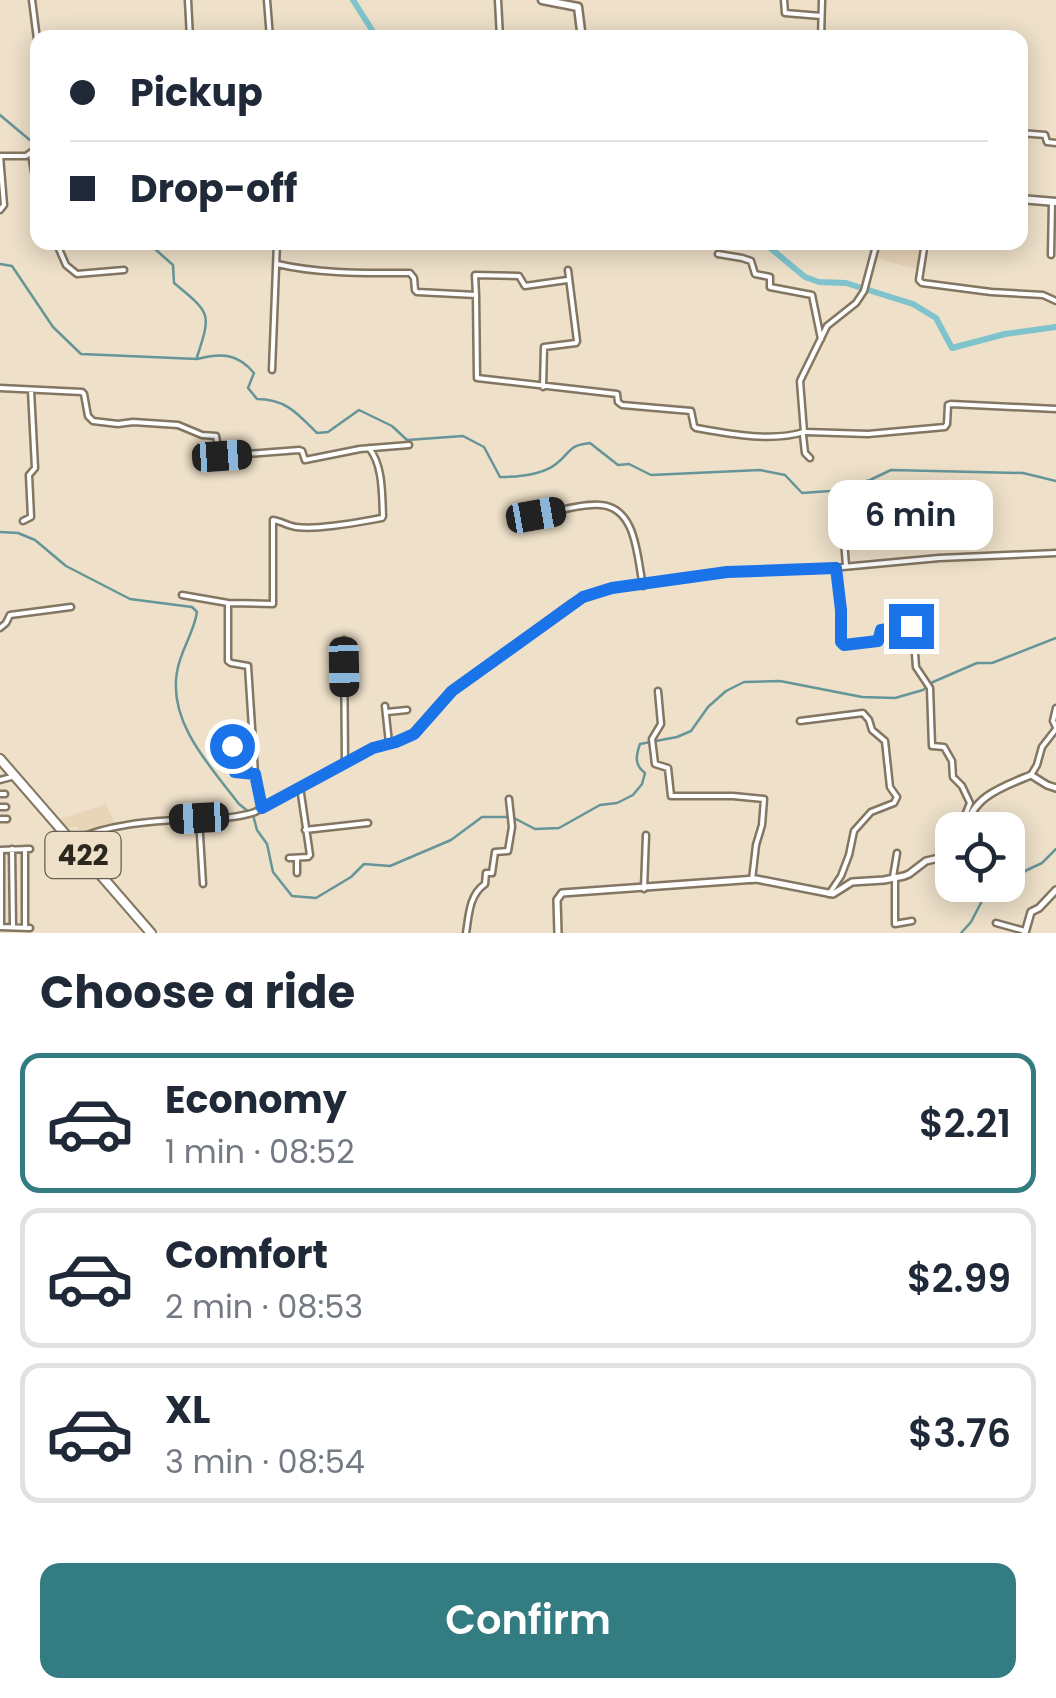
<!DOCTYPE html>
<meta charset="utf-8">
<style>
body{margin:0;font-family:Poppins,sans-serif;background:#f6f6f7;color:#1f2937;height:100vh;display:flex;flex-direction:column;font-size:38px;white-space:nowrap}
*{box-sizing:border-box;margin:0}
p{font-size:32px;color:#747a83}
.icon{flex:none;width:55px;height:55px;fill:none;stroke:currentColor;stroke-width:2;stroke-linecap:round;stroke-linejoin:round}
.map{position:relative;height:933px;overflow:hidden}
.side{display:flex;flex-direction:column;background:#fff;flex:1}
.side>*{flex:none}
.hud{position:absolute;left:30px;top:30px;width:998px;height:220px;border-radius:20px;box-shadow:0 5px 25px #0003;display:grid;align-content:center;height:220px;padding:0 40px;background:#fff}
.controls{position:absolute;left:935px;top:812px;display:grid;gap:20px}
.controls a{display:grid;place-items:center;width:90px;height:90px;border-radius:20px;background:#fff;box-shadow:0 5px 25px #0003;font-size:50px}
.end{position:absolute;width:45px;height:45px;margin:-22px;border:12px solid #1a73e8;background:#fff;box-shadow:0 0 0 5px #fff}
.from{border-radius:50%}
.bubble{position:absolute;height:70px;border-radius:20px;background:#fff;box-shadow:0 5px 25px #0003;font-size:32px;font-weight:600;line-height:70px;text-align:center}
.car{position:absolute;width:30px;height:60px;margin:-30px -15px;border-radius:12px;box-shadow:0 0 8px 2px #0007;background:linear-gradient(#222 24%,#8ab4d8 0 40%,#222 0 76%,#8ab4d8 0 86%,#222 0)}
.hud b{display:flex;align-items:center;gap:35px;height:95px;font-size:38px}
.hud b+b{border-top:2px solid #e0e1e3}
.hud i{width:25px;height:25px;background:#1f2937}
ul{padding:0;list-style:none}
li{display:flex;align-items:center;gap:30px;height:140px;margin:0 20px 15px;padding:0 20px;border:5px solid #e0e1e3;border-radius:20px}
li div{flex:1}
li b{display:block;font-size:38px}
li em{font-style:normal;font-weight:600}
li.selected{border-color:#337c81}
li>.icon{width:90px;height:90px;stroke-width:1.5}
h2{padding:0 40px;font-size:45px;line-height:120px}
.primary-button{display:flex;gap:20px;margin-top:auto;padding:20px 40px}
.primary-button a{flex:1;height:115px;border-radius:20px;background:#337c81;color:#fff;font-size:40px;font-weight:600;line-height:115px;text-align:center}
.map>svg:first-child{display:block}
</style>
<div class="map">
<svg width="1056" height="933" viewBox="0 0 1056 933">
<rect width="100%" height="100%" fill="#eee0c9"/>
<path fill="#e8d5b8" d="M879,243H903V245L924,250L920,270L875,258Z
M106,804L116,826L82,835L76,826L65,830L57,820Z"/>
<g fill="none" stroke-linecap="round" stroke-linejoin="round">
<path stroke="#669599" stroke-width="2.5" d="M0,115L37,146
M147,242L173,265L174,283C210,313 212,312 197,357
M0,264L12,266L53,327L81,354L197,359C222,353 237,353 254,373L248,388L257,399C286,399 298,414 317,433L328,432L359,410L392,426L407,440L463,436L484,447L500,477C517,477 542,475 556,464C573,451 566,446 590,443L618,465L629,464L651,475L760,470L785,475L802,493L830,491L870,480L891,470L1023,473L1056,481
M0,532L18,533L35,540L66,566L130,599L192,607L197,612C194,633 180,651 177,672C168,723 211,767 239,804L249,812
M253,815L257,830L267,844L273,872L292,896L316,898L351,877L364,864L390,866L451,840L482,817H512L535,829L559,828L600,805L617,803L633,795L642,784L645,773C634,765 636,755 640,744L677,737L691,731L708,707L726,691L744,682L780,681L862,697L895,698L923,690L933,682L977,663H992L1056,638
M961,933L971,922L984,897L1010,894L1025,871L1042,863L1056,849"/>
<path stroke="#7fc4cd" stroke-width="6" d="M353,0L377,38
M763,242L805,277L819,282L846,283L913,304L936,318L952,348L1005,334L1056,327"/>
<g stroke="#837662" stroke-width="9">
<path id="minor" d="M32,0L38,47
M188,0L190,38
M267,0L270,38
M498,0L500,38
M784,0L785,13L821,16
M821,38L822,0
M1020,133L1045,135L1047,142L1056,143
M31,154L38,195
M0,210L4,205L0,156H26L38,147
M56,242L66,265L77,274L124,270
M925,242L919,280L922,283L991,292L1043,295L1056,301
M718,254L742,258L751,261L755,274L770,277V287L812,295L821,339
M1051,255L1052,201
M277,264C320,274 365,273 410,273L414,278L415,290L417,292L476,295L477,378L617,394L618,402L622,405L691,411L694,426L696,428C730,434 771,442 804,432L800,381L827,326L856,303L864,291L877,242
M476,295L475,275L519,276L525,286L567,280
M272,370L277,242
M543,387L544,347L576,343L577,341L568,270
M0,388L82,392L84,394L88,416L93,421L118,424L133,422L178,425L202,435L216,436L219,453L222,456L299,450L302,451L305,460L360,449L409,445
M806,432L868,434L945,427L947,424L948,405L951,404L1056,409
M803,435L805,453L810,458
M536,515C555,512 583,503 601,505C637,508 637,558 643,586
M23,521L31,517L29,475L35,468L31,390
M844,540L846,566
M836,568L841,610V642L844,645L879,641L881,630L911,626L913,627L916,667L930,688L932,746L944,747L952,761L953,777L962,786L970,803L964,818L965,830
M182,595L228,603L273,604V520C281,521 288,526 296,527C319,530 359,522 382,518L383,516C382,494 383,465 369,448
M228,603V661L231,663L248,666L255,774L262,808
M0,628L6,623L10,615L71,607
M344,640L345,763
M658,691L661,724L652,739L655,764L668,768L671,796H733L764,799L762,825L756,845L752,880
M385,706L389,743
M1056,708L1053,721L1056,727
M387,712L407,710
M800,721L863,713L869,720L872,730L885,741L890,787L897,797L894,803L871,812L854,831L849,855L841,876L829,894
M217,734L219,745L231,746L233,748L235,772L255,774
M1031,775L1037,765L1042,747L1056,729
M0,780L15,776
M0,794H5
M0,807H6
M0,819H7
M199,819L203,884
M305,830L368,823
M72,841C107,824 152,821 191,819C213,818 234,819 255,812L373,748L396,742L414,734L452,691L572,603L583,597L612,588L727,572L832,568L939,558L1056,553
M12,849L13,927
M25,849V928
M0,850L30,849
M289,858L308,857L310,855L300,787
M297,873V858
M893,877L897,853
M895,877V924L912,921
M644,889L646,835
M996,923L1025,931
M0,927L30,928
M1,927V850
M466,933C469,915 469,895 485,884L486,873H492L495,852L508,851L512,827L509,799"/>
</g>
<g stroke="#837662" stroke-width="10">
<path id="tertiary" d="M966,830C971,796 1005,786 1031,775L1047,785L1056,788
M558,933L557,900L562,893L756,879L833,894L852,882L884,880L904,876L909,874L926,861L952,855
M1025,933L1031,912L1039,908L1056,890"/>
</g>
<g stroke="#837662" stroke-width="11">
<path id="secondary" d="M542,0L578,7L581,31L584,38
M1020,199L1056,202"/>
</g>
<g stroke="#837662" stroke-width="12">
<path id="primary" d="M0,759L151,933"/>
</g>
<use href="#minor" stroke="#fff" stroke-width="4"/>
<use href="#tertiary" stroke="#fff" stroke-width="5"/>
<use href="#secondary" stroke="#fff" stroke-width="6"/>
<use href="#primary" stroke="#fff" stroke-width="8"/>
</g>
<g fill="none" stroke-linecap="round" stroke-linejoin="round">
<path stroke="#1a73e8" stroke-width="12" d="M232,746L235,772L255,774L262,808L373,748L396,742L414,734L452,691L583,597L612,588L727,572L836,568L841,610V642L844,645L878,641L881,630L911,626"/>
</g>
<g text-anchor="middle" stroke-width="8" stroke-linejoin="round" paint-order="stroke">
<rect fill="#eee0c9" stroke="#675e52" stroke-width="2.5" x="45.5" y="832" width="75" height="46" rx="8"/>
<g font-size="28" font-weight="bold" fill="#2d271f">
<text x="83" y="865">422</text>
</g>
</g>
</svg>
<div class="controls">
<a><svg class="icon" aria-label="locate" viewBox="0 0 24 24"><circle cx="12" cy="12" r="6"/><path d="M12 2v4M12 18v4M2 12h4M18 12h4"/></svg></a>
</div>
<i class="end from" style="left:232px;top:746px"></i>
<i class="end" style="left:911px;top:626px"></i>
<div class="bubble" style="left:828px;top:480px;width:165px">6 min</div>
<i class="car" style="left:222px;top:456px;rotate:86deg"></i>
<i class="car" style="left:536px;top:515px;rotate:80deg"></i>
<i class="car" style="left:344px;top:667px;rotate:179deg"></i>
<i class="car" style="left:199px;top:818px;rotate:267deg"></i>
<div class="hud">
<b><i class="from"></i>Pickup</b>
<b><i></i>Drop-off</b>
</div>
</div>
<section class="side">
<h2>Choose a ride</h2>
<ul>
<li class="selected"><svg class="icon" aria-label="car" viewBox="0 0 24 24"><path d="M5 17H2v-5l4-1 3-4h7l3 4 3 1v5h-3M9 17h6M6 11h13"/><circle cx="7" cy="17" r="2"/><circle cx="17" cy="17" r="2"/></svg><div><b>Economy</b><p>1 min · 08:52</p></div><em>$2.21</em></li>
<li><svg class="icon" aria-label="car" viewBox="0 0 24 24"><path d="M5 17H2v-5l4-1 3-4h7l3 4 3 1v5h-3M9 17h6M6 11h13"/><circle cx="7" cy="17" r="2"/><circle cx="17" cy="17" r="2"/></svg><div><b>Comfort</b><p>2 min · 08:53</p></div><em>$2.99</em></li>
<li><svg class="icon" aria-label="car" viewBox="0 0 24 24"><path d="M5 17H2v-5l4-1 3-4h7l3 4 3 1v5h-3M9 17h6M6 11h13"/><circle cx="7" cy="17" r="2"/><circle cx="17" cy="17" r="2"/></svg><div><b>XL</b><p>3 min · 08:54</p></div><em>$3.76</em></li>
</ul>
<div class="primary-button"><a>Confirm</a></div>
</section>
